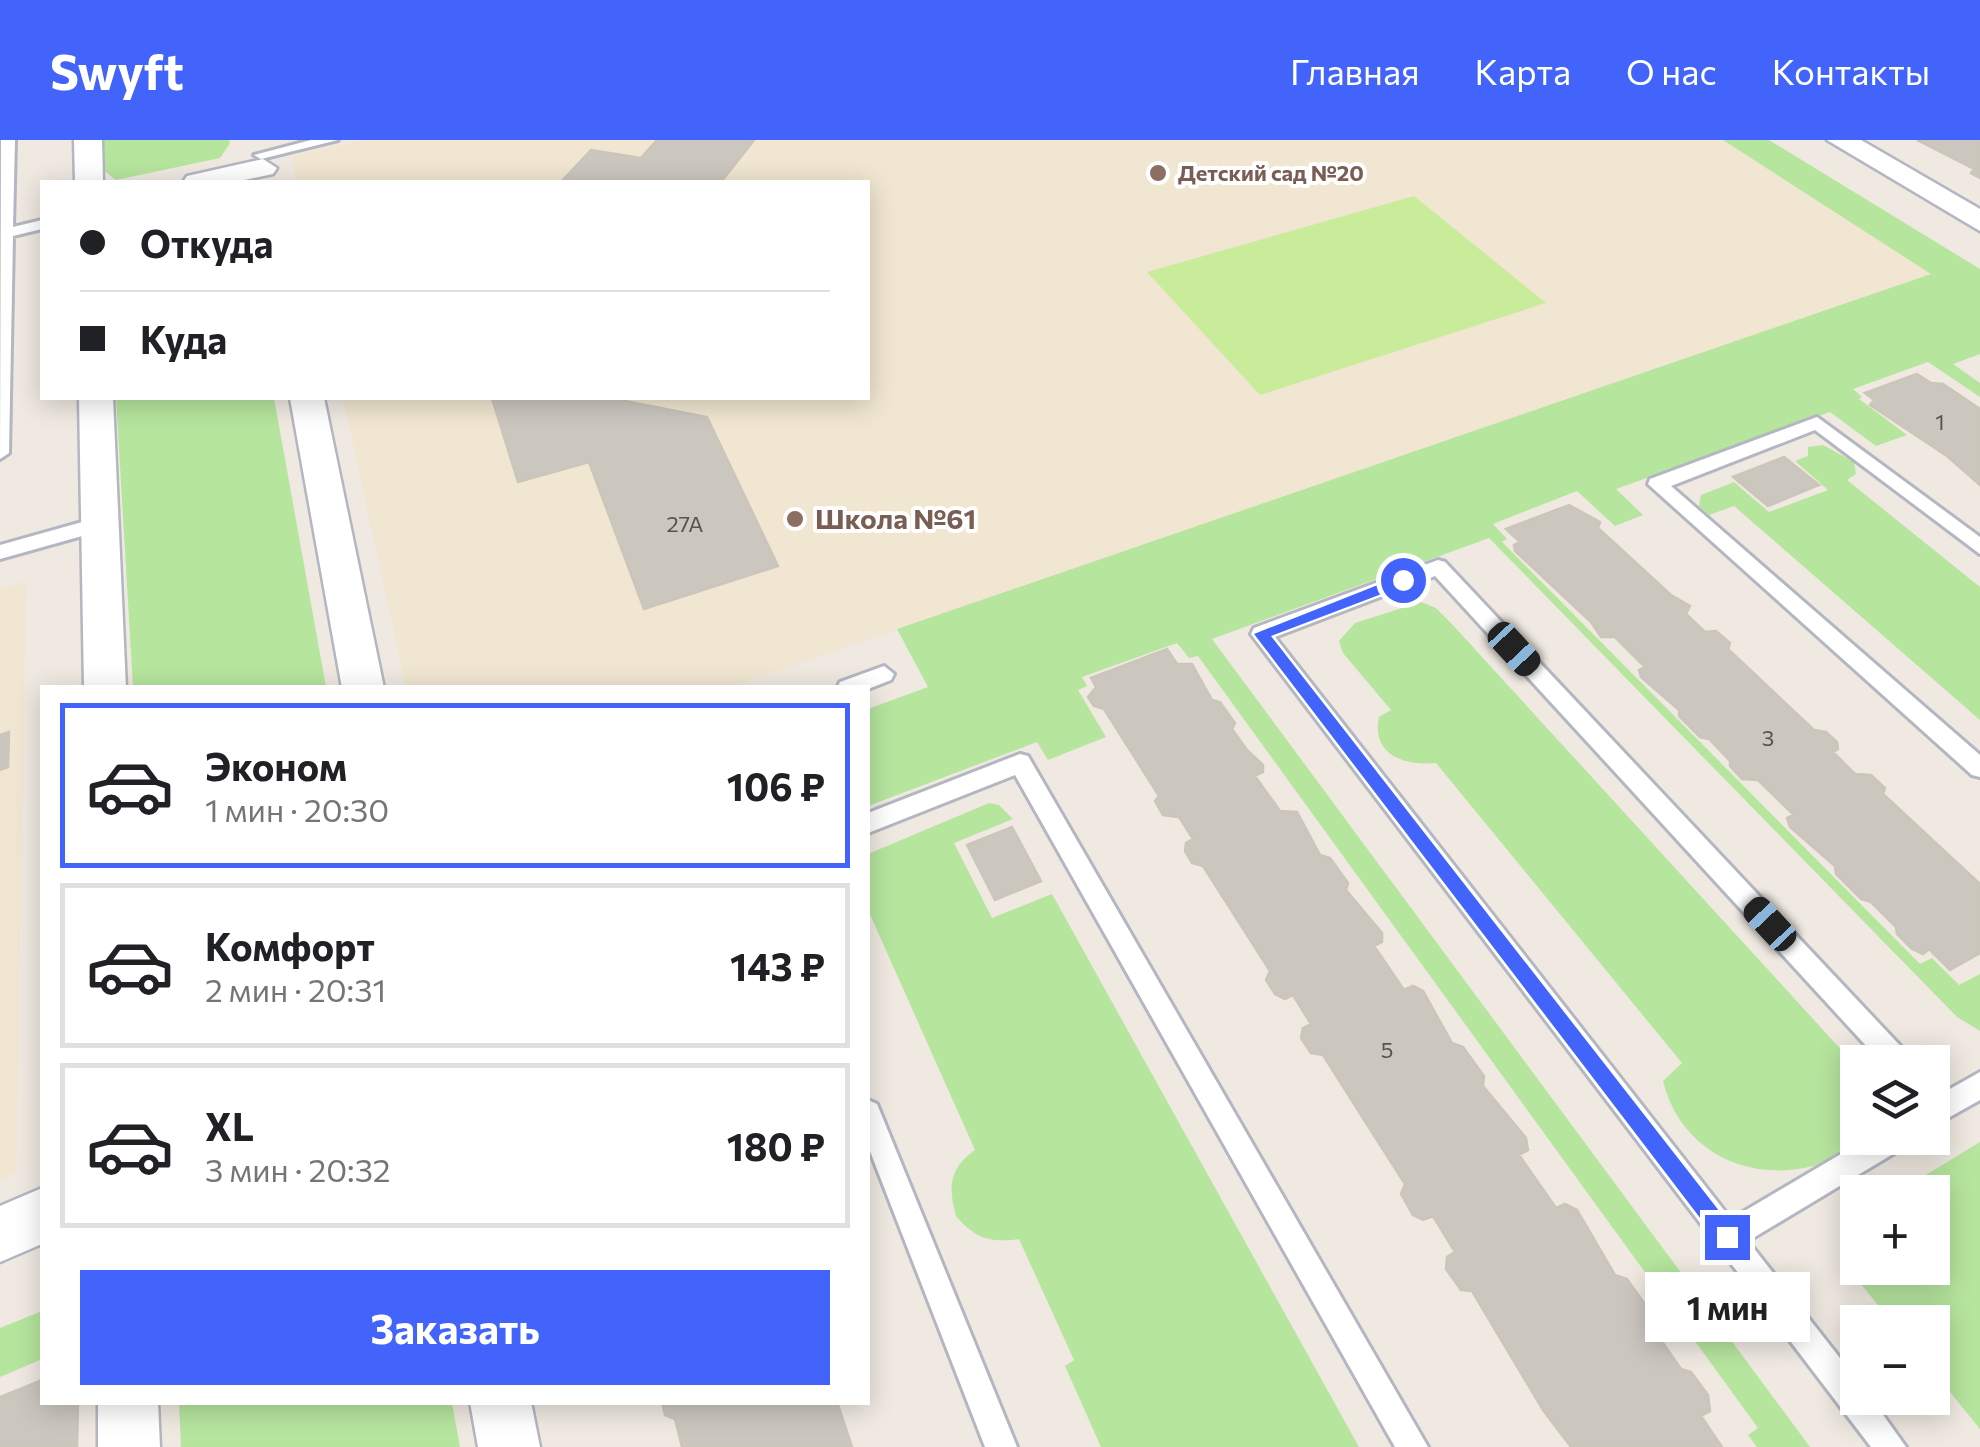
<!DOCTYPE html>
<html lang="ru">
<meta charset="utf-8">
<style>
body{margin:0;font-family:Commissioner,sans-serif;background:#f6f6f6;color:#202124;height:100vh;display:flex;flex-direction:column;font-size:38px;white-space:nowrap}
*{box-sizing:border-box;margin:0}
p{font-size:32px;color:#757577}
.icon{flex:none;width:55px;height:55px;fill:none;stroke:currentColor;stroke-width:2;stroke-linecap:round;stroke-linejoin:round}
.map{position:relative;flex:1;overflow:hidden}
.side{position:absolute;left:40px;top:545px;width:830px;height:720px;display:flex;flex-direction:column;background:#fff;border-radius:0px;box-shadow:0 5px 25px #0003}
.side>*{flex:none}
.top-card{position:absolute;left:40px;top:40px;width:830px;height:220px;border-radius:0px;box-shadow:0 5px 25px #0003;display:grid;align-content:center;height:220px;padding:0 40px;background:#fff}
.buttons{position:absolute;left:1840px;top:905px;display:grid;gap:20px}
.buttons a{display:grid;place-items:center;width:110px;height:110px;border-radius:0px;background:#fff;box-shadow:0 5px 25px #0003;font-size:50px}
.end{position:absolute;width:45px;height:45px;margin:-22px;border:12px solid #4264fb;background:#fff;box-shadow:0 0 0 5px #fff}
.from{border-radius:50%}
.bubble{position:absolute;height:70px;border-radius:0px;background:#fff;box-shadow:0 5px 25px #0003;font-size:32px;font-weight:700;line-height:70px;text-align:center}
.car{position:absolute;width:30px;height:60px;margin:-30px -15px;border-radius:12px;box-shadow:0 0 8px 2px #0007;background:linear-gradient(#222 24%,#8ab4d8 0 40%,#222 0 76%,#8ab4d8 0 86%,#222 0)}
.top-card b{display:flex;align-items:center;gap:35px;height:95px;font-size:38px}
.top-card b+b{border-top:2px solid #e0e0e0}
.top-card i{width:25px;height:25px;background:#202124}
ul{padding:18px 0 0;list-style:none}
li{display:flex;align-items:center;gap:30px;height:165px;margin:0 20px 15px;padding:0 20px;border:5px solid #e0e0e0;border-radius:0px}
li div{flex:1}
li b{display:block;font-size:38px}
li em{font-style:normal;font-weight:700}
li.on{border-color:#4264fb}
li>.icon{width:90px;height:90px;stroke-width:1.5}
.cta{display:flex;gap:20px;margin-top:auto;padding:20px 40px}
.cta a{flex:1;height:115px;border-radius:0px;background:#4264fb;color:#fff;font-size:40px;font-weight:700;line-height:115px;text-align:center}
header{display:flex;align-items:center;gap:60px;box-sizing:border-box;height:140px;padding:0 50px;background:#4264fb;color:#fff}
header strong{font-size:48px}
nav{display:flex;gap:55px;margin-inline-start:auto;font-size:35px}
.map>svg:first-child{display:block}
</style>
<header>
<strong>Swyft</strong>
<nav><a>Главная</a><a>Карта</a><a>О нас</a><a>Контакты</a></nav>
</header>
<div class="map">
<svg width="1980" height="1307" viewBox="0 0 1980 1307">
<rect width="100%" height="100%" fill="#efe9e1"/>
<path fill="#f0e6d1" d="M364,0H1723L1933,134L730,547H406L343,258H868V42H297L291,16Z
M26,441L16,1033L0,1040V449Z"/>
<path fill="#b6e59e" d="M102,0H229L230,3L220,18L116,40L103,30Z
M1723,0H1769L1980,129V214L1953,224L1980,243V257L1928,222L1853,249L1862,257L1859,259L1907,295L1876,306L1830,272L1616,349L1643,375L1615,386L1577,351L1493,384L1507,399L1502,402L1920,824L1932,818L1959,845L1980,834V891L1957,877L1489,398L1212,499L1810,1307H1757L1748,1295L1758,1288L1198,516L1189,518L1177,503L1082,537L1087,546L1078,550L1106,597L1048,620L1037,602L868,666V569L928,547L897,489L1931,134Z
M116,258H274L326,547H133Z
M1823,305L1854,322L1856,334L1847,340L1980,447V580L1734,366L1709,375L1699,366L1701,355L1734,342L1769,372L1828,350L1795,321L1808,316V307Z
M1421,462L1436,468L1450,482L1857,927L1858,998H1868C1851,1007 1832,1021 1813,1026C1746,1043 1680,1010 1663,941L1682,923L1436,623C1405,626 1371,615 1379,577L1391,570L1343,513L1339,501L1355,483Z
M989,663L999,665L1013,679L954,703L992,778L1052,754L1359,1307H1101L1065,1226L1074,1220L1019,1099C990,1103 976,1099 956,1076C948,1047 949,1028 975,1010L868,770V714Z
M1980,1002V1289L1933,1231L1932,1182H1892L1851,1132L1842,1101L1857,1077L1858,1128H1932V1052H1898Z
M42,1171V1219L0,1237V1188Z
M179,1263H452L460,1307H181Z"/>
<path fill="#c9ec9a" d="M1414,56L1546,163L1260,255L1147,132Z"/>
<path fill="#cbc7bf" stroke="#cbc5ba" stroke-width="2.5" d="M657,0H754L721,42H561L591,10L641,18Z
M657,0H754L721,42H561L591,10L641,18Z
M1917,0H1980V38L1971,33L1974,29Z
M1917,234L1931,243L1943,244L1980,269V345L1947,316L1870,265L1874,260L1865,253Z
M492,258H610L707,277L778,426L644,469L589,322L518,342Z
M492,258H610L707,277L778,426L644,469L589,322L518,342Z
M1784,317L1819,345L1768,366L1733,337Z
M1569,365L1600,382L1598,388L1671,455L1690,466L1686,474L1705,492L1716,491L1730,503L1728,509L1814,590L1826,592L1837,602L1838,609L1833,612L1855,634L1871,635L1885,648L1883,654L1980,744V813L1950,830L1929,809L1923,814L1912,809L1897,794L1896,787L1871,762L1861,759L1836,734L1835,726L1790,687L1787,678L1794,675L1758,640L1742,639L1730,626V621L1709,599L1700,597L1679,576V570L1641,537L1639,530L1645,527L1615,497H1601L1591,482L1515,411L1514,405L1520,402L1506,389Z
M1167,509L1177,524H1192L1212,560L1220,562L1235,583L1232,589L1247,610L1263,625V632L1255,636L1280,671L1297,672L1320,715L1330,718L1348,743L1346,750L1382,793V802L1374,806L1404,850L1413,846L1423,851L1452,903L1463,907L1484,936L1483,946L1526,998L1528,1010L1519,1015L1556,1068L1565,1064L1577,1070L1615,1135L1627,1139L1654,1177V1190L1681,1229L1691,1232L1708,1255L1710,1271L1701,1276L1722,1307H1571L1543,1270L1472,1151L1461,1150L1446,1129L1447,1117L1455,1112L1433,1076L1423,1080L1413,1075L1401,1054L1405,1044L1382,1008L1323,915L1311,913L1301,898L1303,888L1311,884L1293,855L1285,859L1275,854L1266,840L1270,831L1203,726L1192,723L1185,711L1186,703L1193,699L1179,677L1163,675L1155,661L1159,656L1104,569L1094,566L1088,557L1096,547L1091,538Z
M9,592L8,627L0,630V595Z
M1012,687L1041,741L995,760L967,705Z
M42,1240V1262H78L77,1307H0V1257Z
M662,1262H837L852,1307H682L675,1279L665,1275Z"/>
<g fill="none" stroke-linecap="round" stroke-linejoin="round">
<g stroke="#b4b7c1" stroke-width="6">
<path id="service" d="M1,0H15L13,87L42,80V89L13,96L9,313L0,319Z
M311,0H338L261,19L254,15Z
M1817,277L1980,397V414L1815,290L1671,346L1980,615V637L1972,635L1648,344L1650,339Z
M100,377L109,384L107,389L0,419V405Z
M1438,420L1445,422L1907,913L1911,922H1881L1435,436L1275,497L1731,1079L1868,998H1906L1903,1008L1748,1101L1858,1241V1258H1871L1906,1307H1871L1251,494L1254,488Z
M884,526L894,534L891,540L868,549L837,548L840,542Z
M1020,614L1028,616L1428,1307H1395L1015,635L868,693V673Z
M1980,932V960L1932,987V959Z
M868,960L877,964L1017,1307H985L868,1006Z"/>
</g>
<g stroke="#b4b7c1" stroke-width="5">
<path id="minor" d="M74,0H102L103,42H75Z
M1827,0H1861L1980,69V91Z
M263,19L277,28L273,34L235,42H183L187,36Z
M79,258H113L126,548H84Z
M290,258H324L384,548H342Z
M42,1048V1104L0,1122V1066Z
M98,1262H158L160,1307H98Z
M470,1262H531L540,1307H478Z"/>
</g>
<use href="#service" fill="#fff" fill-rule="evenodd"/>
<use href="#minor" fill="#fff" fill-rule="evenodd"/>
</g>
<path fill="#4264fb" d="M1403,435L1410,440L1408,444L1271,496L1734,1090V1104H1720L1254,494Z"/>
<g fill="#8d6e63" stroke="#fff" stroke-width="4">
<circle cx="1158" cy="33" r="10"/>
<circle cx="795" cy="379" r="10"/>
</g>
<g text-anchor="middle" stroke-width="8" stroke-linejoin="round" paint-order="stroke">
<g font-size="22" font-weight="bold" fill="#785e54" stroke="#fff" text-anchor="start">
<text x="1178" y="41">Детский сад №20</text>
</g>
<g font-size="22" fill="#555452">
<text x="1940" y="290">1</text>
<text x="685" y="392">27А</text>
<text x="1768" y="606">3</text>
<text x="1387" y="918">5</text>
</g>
<g font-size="28" font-weight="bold" fill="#785e54" stroke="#fff" text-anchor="start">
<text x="815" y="389">Школа №61</text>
</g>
</g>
</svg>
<div class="buttons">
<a><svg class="icon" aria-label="layers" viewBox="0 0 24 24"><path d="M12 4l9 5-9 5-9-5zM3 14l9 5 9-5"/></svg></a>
<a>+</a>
<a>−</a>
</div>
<i class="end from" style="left:1403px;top:440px"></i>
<i class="end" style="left:1727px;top:1097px"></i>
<div class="bubble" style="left:1645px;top:1132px;width:165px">1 мин</div>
<i class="car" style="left:1514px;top:509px;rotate:137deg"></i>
<i class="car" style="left:1770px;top:784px;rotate:317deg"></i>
<div class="top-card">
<b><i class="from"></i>Откуда</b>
<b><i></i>Куда</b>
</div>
<section class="side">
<ul>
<li class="on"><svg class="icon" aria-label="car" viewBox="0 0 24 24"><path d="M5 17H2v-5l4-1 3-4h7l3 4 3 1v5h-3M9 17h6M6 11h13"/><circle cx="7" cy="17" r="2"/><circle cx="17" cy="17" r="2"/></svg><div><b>Эконом</b><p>1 мин · 20:30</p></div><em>106 ₽</em></li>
<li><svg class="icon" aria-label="car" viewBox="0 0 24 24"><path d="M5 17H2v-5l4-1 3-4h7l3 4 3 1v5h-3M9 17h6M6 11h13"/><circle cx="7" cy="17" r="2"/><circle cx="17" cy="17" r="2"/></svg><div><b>Комфорт</b><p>2 мин · 20:31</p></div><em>143 ₽</em></li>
<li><svg class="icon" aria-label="car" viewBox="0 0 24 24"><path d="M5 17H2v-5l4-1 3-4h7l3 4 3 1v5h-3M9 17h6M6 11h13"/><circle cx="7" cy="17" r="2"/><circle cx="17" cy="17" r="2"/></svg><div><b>XL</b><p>3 мин · 20:32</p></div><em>180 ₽</em></li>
</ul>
<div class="cta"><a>Заказать</a></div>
</section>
</div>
